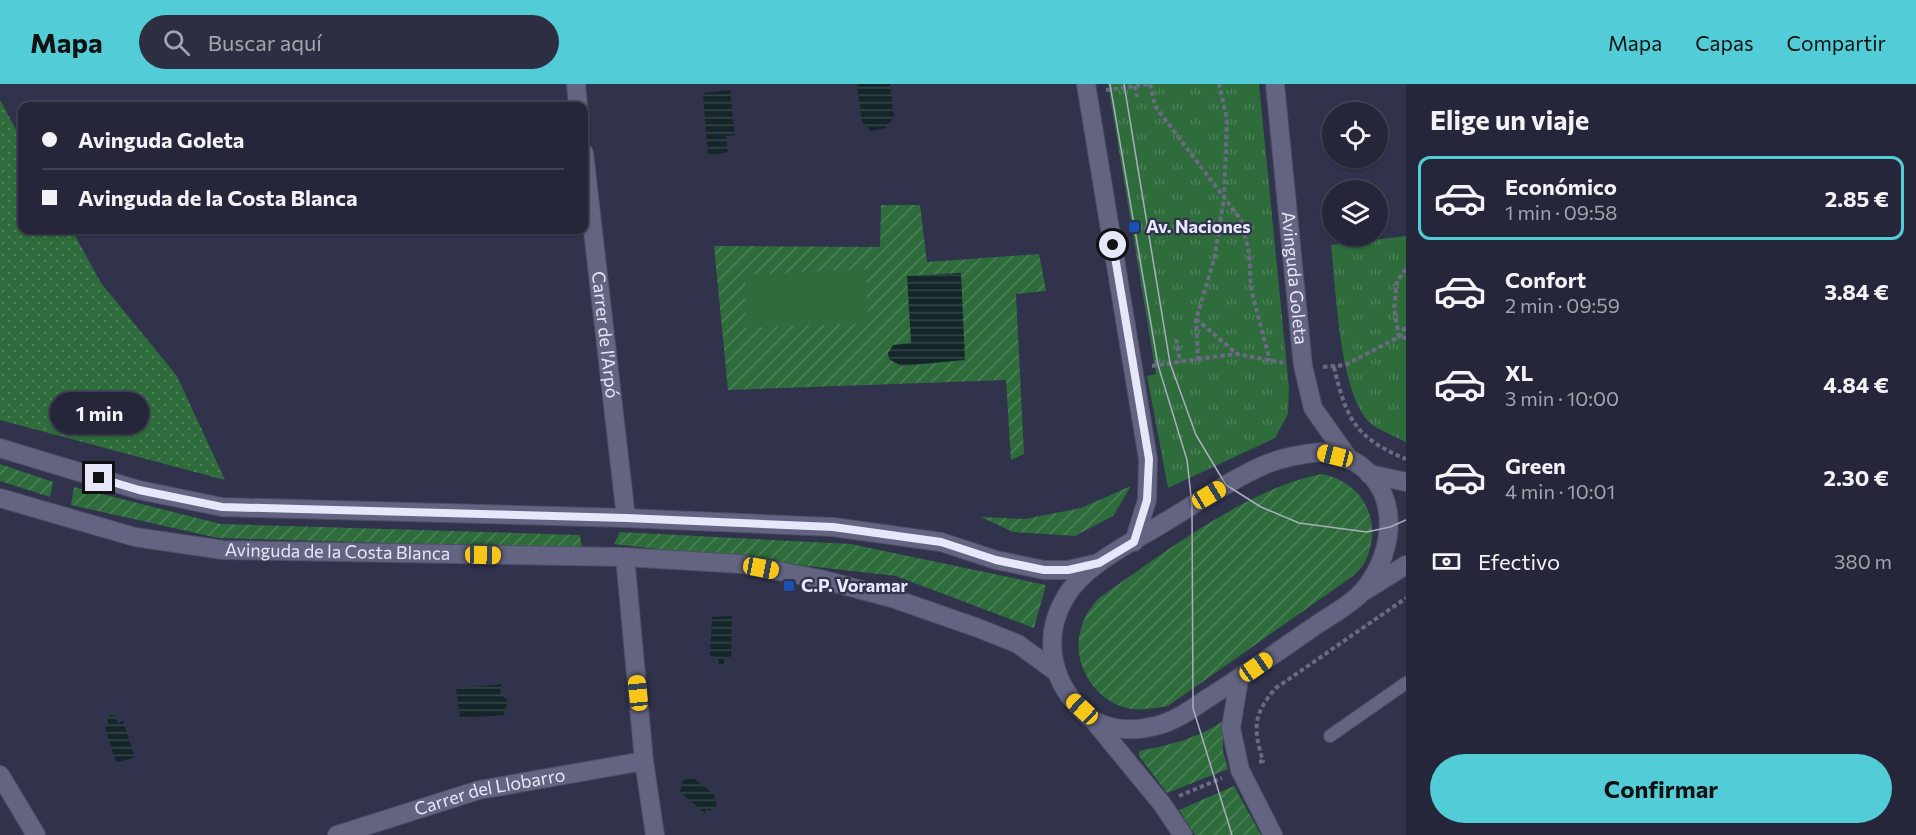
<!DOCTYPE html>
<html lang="es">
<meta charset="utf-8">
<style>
body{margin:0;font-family:Commissioner,sans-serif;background:#2d2e41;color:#f1f3f6;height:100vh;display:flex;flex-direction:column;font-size:22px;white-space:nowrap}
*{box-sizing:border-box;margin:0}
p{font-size:20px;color:#a3a5ae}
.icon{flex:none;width:33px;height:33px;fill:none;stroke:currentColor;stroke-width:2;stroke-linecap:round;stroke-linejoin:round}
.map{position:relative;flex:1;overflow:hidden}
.panel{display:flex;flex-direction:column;background:#252639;width:510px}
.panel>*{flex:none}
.banner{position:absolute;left:18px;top:18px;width:570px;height:132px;border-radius:12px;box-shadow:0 2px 4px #0004,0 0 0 2px #424353;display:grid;align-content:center;height:132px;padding:0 24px;background:#252639}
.controls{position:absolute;left:1322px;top:18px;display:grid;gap:12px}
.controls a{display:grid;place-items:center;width:66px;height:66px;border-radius:50%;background:#252639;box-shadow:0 2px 4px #0004,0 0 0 2px #424353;font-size:30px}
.end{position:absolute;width:27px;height:27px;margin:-14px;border:8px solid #e6e7f8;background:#111;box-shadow:0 0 0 3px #111}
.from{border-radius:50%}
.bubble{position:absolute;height:42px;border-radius:21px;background:#252639;box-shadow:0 2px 4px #0004,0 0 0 2px #424353;font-size:20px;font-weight:700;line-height:42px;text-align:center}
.car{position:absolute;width:18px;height:36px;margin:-18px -9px;border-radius:8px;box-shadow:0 0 4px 2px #0007;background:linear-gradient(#f5c518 24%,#345 0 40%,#f5c518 0 76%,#345 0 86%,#f5c518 0)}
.banner b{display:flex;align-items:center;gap:21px;height:57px;font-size:22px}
.banner b+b{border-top:2px solid #424353}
.banner i{width:15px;height:15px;background:#f1f3f6}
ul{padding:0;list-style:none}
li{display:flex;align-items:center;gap:18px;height:84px;margin:0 12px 9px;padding:0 12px;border:3px solid transparent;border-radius:12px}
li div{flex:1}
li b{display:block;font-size:22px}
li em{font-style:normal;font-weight:700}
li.on{border-color:#52ccd6}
li>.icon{width:54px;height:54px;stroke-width:1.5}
h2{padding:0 24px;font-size:27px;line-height:72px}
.pay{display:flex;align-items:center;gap:15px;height:66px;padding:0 24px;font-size:22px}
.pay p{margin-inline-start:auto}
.action{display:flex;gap:12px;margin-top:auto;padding:12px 24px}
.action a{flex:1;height:69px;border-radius:36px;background:#52ccd6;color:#111;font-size:24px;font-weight:700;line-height:69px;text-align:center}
header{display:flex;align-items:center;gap:36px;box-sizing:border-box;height:84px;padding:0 30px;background:#52ccd6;color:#111}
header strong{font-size:28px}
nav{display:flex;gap:33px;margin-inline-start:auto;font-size:21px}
.search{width:420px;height:54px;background:#2d2e41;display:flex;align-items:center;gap:15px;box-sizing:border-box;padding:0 21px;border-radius:33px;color:#a3a5ae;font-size:22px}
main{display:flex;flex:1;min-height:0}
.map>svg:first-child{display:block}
</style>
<header>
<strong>Mapa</strong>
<div class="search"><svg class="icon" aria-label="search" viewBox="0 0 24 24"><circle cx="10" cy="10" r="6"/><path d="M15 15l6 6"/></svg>Buscar aquí</div>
<nav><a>Mapa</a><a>Capas</a><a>Compartir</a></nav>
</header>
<main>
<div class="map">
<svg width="1406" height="751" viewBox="0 0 1406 751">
<defs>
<pattern id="grass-dots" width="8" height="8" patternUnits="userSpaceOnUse" patternTransform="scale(1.5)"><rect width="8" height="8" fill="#2e6c3c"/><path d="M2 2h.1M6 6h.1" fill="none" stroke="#4c8159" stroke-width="1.8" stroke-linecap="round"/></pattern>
<pattern id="park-tufts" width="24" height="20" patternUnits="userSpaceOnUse" patternTransform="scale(1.5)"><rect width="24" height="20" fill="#2e6c3c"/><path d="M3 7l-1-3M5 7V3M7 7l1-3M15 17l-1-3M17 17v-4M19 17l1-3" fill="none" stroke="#4c8159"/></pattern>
<pattern id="garden-furrows" width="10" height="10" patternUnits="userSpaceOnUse" patternTransform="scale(1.5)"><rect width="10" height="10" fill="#2e6c3c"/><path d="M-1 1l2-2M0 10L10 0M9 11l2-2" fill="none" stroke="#4c8159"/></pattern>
<pattern id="water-rules" width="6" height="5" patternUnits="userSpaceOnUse" patternTransform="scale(1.5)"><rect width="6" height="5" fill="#142629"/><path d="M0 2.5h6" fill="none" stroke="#364649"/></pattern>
</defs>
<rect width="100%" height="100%" fill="#31324c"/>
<path fill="url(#grass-dots)" d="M0,16L22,57V146H72L101,199L177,292L225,396L0,336Z"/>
<path fill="url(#park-tufts)" d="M1108,0H1259L1289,304L1288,330L1275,354L1168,404L1147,292L1156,290Z
M1406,152V358C1396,353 1376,345 1369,338C1339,306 1336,205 1331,161Z"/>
<path fill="url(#garden-furrows)" d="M881,121H920L927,178L1039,170L1046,207L1016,210L1024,370L1011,376L1006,296L728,306L714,162L880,163Z
M0,380L53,398L50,413L0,397Z
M1322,390C1364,398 1384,439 1365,478C1362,483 1357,488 1353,492L1168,622C1156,624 1144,626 1132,625C1096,620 1070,579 1081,545C1084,532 1091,523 1099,514C1161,471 1249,403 1322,390Z
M1131,402L1113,432L1075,452L1013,448L981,433L1025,435L1081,424Z
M74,403L221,440L580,451L582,465L218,454L71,421Z
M620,448L851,460L1046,501L1034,544L896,492L614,460Z
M1223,637V667L1228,685L1167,709L1139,672V667C1170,661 1196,655 1223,637Z
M1234,702L1261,751H1195L1179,726Z"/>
<path fill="#2e6c3c" d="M866,185L868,239L746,244L745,191Z"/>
<path fill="url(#water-rules)" d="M857,0H890L894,33L886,44L871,47L862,38Z
M730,6L735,51L726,52L728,68L708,72L703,9Z
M961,189L965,276L901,282L889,275L888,269L893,261L911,259L907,192Z
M732,532L731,573L724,575V581H719L718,573L710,572L712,533Z
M502,600L500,610L508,617L504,631L460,634L456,605Z
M110,631L114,632L118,639L123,637L135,673L116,679L105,643L109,642L107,635Z
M693,694L714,710L717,721L710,727L706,725L705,729L680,708L683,696Z"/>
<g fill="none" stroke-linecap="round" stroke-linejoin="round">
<g stroke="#4e4f65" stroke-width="14">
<path id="service" d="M1330,652L1406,599"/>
</g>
<g stroke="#4e4f65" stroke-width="20">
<g id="minor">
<path d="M576,0L578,22"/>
<path id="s1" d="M584,69L626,434"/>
<path d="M625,473L644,677L655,751"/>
<path d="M0,691L36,751"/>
<path id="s2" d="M337,751L479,706L644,677"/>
</g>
</g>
<g stroke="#4e4f65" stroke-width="20">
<g id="tertiary">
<path d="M0,364L139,406L222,423L626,434L833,443L941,458L996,476L1044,486H1068L1099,479"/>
<path id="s3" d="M0,414L135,453L223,466L625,473L741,480L820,495L892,514L978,544L1018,560L1055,587"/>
<path d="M1239,595L1231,644L1240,686L1273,751"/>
<path d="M1094,637L1162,720L1183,751"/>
</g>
</g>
<g stroke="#4e4f65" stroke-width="20">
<g id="secondary">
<path d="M1086,0L1148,375L1147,416L1134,458"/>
<path id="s4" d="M1275,0L1303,282L1313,324L1349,375"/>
<path d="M1321,368C1335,372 1350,373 1361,382C1403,414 1393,476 1359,511C1347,523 1324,535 1309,546C1276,569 1243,592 1208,614C1192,625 1174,638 1155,642C1135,647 1114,647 1095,637C1090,635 1085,629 1081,625C1050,595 1043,551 1065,514C1083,481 1133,458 1165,438C1197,419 1228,397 1262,382C1282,373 1300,370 1321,368Z"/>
<path d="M1369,390L1406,398"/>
<path d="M1366,506L1406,481"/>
</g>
</g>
<path stroke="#6a6b82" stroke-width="4" stroke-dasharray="4.5 3" stroke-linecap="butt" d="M1150,0L1155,22L1241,136L1249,168L1251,205L1270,277
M1135,2L1137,13
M1106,6L1150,0
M1406,185L1397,197L1394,225L1399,253L1406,254
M1196,235L1237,270
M1176,255L1180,278
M1198,275L1237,270L1283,279
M1152,282L1198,275L1196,235L1214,176L1224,114L1227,35L1219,0
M1323,283L1345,281L1399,253L1406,242
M1334,283C1346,334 1355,354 1406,375
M1259,678L1263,677C1253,644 1253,630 1276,604L1406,514
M1179,712L1222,694"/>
<use href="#service" stroke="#636481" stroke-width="12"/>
<use href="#minor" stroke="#636481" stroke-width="18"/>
<use href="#tertiary" stroke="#636481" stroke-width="18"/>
<use href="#secondary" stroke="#636481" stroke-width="18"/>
<path stroke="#acadc1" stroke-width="1.5" d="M1110,0L1158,281L1187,376L1192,421L1193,624L1232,751
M1124,0L1170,279L1196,351L1226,401L1261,423L1299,439L1367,448L1390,443L1406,436"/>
</g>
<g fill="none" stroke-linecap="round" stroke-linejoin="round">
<path stroke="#e6e7f8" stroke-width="8" d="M99,394L139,406L222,423L626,434L833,443L941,458L996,476L1044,486H1068L1099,479L1134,458L1147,416L1149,375L1113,161"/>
</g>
<g fill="#1a4fb4" stroke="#31324c" stroke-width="2">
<rect x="1128" y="137" width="12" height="12" rx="3"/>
<rect x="783" y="496" width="12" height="12" rx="3"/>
</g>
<g text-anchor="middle" stroke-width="4.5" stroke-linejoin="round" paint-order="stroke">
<g font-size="18" font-weight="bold" fill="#e6e7f8" stroke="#31324c" text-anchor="start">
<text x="1146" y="149">Av. Naciones</text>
<text x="801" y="508">C.P. Voramar</text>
</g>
<g font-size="18" fill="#e6e7f8" stroke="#31324c">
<text dy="6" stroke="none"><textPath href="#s4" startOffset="195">Avinguda Goleta</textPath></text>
<text dy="6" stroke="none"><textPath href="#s1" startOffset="183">Carrer de l'Arpó</textPath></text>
<text dy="6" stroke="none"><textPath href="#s3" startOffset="344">Avinguda de la Costa Blanca</textPath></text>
<text dy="6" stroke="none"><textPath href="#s2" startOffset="159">Carrer del Llobarro</textPath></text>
</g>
</g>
</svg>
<div class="controls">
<a><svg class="icon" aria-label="locate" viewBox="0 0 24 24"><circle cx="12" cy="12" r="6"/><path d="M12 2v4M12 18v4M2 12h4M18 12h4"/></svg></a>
<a><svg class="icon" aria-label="layers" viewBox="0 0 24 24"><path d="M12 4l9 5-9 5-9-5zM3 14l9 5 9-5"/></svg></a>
</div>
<i class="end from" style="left:1113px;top:161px"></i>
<i class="end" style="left:99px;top:394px"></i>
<div class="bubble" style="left:50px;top:308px;width:99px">1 min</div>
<i class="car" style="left:1335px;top:372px;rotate:284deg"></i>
<i class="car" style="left:1209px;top:411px;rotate:59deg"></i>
<i class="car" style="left:483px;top:471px;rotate:91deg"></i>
<i class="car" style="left:761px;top:484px;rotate:101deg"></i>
<i class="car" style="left:1256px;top:583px;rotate:55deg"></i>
<i class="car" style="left:638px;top:609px;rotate:354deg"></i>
<i class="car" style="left:1082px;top:625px;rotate:313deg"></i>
<div class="banner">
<b><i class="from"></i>Avinguda Goleta</b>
<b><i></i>Avinguda de la Costa Blanca</b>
</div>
</div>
<section class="panel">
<h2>Elige un viaje</h2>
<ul>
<li class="on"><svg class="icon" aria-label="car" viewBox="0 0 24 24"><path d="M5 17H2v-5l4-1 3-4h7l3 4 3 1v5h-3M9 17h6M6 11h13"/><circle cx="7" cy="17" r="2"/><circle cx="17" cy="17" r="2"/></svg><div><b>Económico</b><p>1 min · 09:58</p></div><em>2.85 €</em></li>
<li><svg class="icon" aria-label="car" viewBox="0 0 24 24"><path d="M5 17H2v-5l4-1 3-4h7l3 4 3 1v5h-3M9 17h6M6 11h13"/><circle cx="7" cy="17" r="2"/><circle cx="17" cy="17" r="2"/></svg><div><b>Confort</b><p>2 min · 09:59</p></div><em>3.84 €</em></li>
<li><svg class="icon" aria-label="car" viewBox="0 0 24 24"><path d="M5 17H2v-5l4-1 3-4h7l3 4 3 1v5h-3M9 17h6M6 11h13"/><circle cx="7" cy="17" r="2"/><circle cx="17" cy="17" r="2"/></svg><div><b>XL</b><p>3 min · 10:00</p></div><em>4.84 €</em></li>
<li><svg class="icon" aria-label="car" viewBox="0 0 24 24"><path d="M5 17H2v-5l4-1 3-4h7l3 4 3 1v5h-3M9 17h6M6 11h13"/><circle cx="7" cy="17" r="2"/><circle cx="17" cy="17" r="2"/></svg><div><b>Green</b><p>4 min · 10:01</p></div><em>2.30 €</em></li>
</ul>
<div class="pay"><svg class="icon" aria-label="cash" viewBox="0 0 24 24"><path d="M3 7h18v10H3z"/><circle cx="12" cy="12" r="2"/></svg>Efectivo<p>380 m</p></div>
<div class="action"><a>Confirmar</a></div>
</section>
</main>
